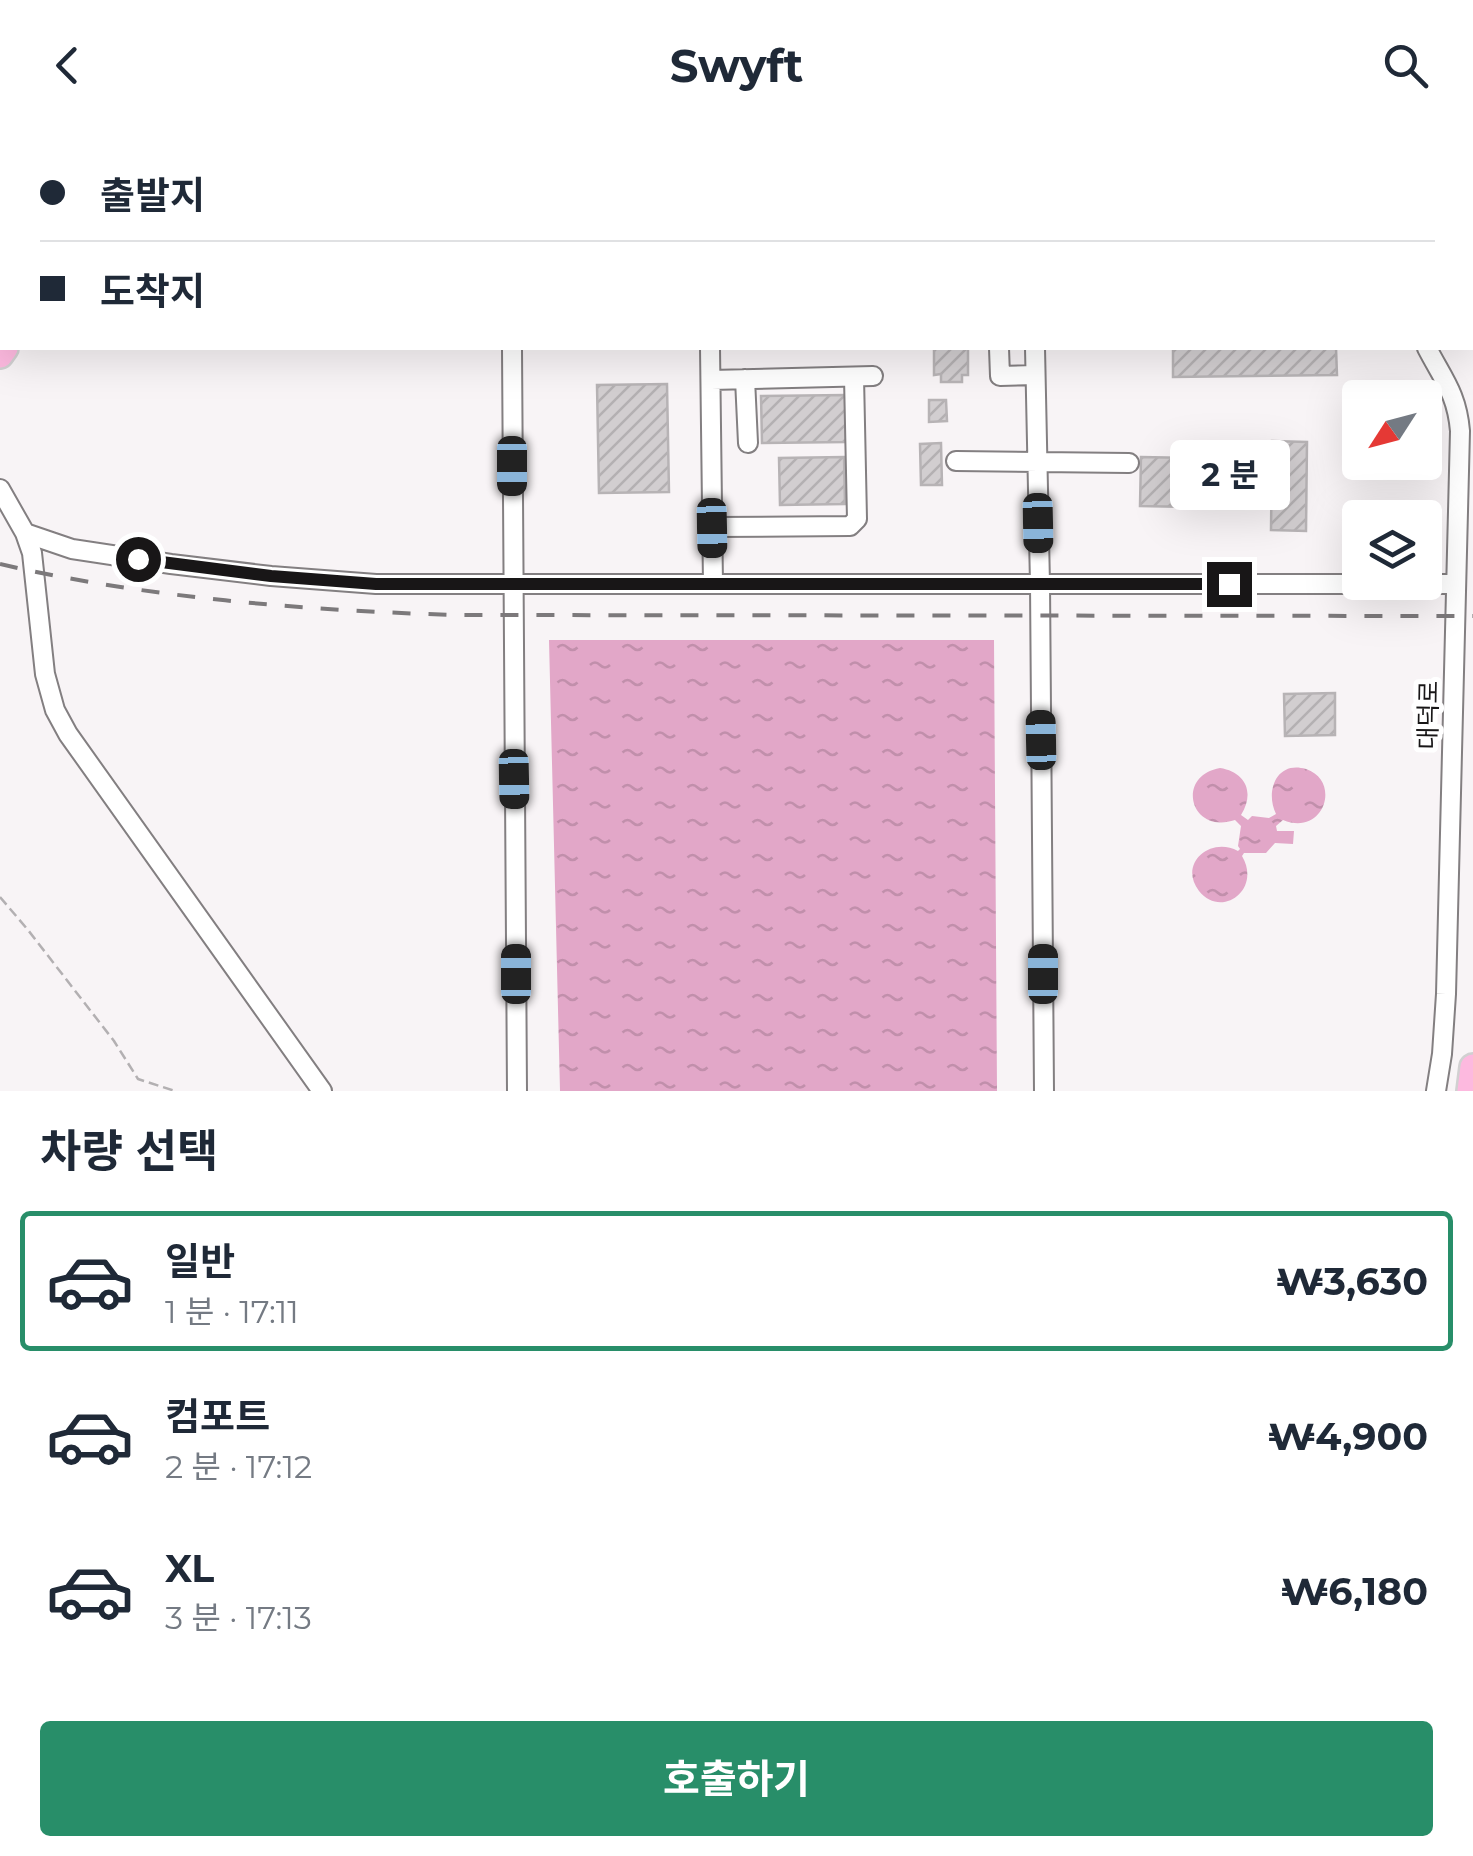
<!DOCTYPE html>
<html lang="ko">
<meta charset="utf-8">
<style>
body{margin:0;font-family:Montserrat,"Noto Sans KR",sans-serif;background:#f6f6f7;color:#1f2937;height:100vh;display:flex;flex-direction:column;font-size:38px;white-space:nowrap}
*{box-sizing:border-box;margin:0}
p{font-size:32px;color:#747a83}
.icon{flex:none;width:55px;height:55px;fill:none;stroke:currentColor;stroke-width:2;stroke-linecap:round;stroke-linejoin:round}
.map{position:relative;height:961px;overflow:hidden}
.panel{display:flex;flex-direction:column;background:#fff;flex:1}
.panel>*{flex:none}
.guide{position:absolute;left:0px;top:0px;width:1475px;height:220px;box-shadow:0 10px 40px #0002;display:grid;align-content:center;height:220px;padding:0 40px;background:#fff}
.needle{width:65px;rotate:234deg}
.fabs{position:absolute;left:1342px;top:250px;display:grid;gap:20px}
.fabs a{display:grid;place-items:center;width:100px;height:100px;border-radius:10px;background:#fff;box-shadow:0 10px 40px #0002;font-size:50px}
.end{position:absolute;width:45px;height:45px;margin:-22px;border:12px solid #181617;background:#fff;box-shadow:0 0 0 5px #fff}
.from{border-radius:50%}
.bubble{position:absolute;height:70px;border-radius:10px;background:#fff;box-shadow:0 10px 40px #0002;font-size:32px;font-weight:700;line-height:70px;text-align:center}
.car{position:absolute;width:30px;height:60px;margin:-30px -15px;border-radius:12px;box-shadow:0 0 8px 2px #0007;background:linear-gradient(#222 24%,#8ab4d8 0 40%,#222 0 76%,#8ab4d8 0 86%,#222 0)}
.guide b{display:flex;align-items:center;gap:35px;height:95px;font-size:38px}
.guide b+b{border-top:2px solid #e0e1e3}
.guide i{width:25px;height:25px;background:#1f2937}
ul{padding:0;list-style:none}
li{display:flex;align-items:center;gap:30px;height:140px;margin:0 20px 15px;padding:0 20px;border:5px solid transparent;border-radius:10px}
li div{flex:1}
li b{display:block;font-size:38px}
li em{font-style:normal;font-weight:700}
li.selected{border-color:#288e69}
li>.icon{width:90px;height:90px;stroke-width:1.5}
h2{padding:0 40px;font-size:45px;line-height:120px}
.cta{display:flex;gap:20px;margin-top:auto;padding:20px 40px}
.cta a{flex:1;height:115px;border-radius:10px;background:#288e69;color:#fff;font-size:40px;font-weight:700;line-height:115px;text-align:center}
header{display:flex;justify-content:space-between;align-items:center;height:130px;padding:0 40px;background:#fff;font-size:45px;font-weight:700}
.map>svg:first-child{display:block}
</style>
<header><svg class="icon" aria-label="back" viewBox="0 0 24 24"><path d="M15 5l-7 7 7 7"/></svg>Swyft<svg class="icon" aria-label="search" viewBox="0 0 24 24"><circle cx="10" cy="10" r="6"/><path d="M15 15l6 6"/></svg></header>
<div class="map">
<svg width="1473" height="961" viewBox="0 0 1473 961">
<defs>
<pattern id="water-ripples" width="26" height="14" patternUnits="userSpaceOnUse" patternTransform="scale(2.5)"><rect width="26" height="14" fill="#e2a7c8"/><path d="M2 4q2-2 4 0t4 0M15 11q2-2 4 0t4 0" fill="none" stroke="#c18fab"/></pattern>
<pattern id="building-hatch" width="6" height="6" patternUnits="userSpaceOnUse" patternTransform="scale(2.5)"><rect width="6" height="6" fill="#d2ced0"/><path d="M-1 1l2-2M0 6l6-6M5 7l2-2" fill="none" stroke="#b4b0b2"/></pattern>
</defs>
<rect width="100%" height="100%" fill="#f8f4f6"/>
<path fill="url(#water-ripples)" d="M555,0H999V2H556Z
M549,510H994L997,961H560Z
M1220,638C1246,642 1255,663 1241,685L1248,690L1252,686L1269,688L1276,684C1265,662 1276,630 1306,639C1342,651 1324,707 1283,690L1276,696L1277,701H1294L1293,714L1275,713L1266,723H1244L1242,726C1262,760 1221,789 1199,761C1178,734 1210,706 1238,721L1240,719L1238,716L1241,696L1235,690C1190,705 1175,646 1220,638Z"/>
<path fill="url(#building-hatch)" stroke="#b7b3b5" stroke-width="2.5" d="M934,218H968V245H962V252H941V244L934,245Z
M1173,218H1336L1337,245L1173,247Z
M667,254L669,362L599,363L597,255Z
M845,265L846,312L762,313L761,266Z
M929,270H946L947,291L929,292Z
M1272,311L1307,312L1306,401L1271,400Z
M941,313L942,355H921L920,314Z
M844,327L845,374L780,375L779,328Z
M1141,327L1191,328L1190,377L1140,376Z
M1335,563V605L1285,606L1284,564Z"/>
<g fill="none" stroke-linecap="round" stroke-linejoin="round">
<g stroke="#837f81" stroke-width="22">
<path id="minor" d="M39,0L41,2
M510,0V2
M1032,0V2
M1356,0V2
M1402,0V2
M0,100L2,99
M512,218L517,961
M710,218L713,454
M999,218L1000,246L1035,245
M1035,218L1040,454L1044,961
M1427,218C1443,249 1457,264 1460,301L1446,864L1442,924L1436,961
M745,249L748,313
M711,250L873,246
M956,331L1129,333
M0,359L25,403L32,423L45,544L55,580L68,604L322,961
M713,397L850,396L857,389L854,247
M25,403L72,419L171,434L271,446L376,454H1456"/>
</g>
<g stroke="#d1d0d1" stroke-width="30">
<path id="highway" d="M122,2L124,0
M144,2L146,0
M1472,6L1473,5
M0,191L2,187
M0,225L5,218
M1470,961L1473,937"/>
</g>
<path stroke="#b3b0b2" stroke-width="2.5" stroke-dasharray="10 5" stroke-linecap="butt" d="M0,767L28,800L114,911L138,949L175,961"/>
<use href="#minor" stroke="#fff" stroke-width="18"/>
<use href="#highway" stroke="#fdb9df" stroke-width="25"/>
<path stroke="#7c797b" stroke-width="4" stroke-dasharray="18 18" stroke-linecap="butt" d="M0,434C147,468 303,480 453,485L1473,486"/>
</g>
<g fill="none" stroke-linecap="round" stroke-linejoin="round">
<path stroke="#181617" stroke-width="12" d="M138,429L271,446L376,454H1229"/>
</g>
<g text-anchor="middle" stroke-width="10" stroke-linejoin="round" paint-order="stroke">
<g font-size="25" fill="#181617" stroke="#fff">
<text transform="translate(1428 585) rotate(-89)" y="9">대덕로</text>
</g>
</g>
</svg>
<div class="fabs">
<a><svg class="needle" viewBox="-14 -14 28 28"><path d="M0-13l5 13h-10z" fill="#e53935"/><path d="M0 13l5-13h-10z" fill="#747a83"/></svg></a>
<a><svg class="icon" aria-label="layers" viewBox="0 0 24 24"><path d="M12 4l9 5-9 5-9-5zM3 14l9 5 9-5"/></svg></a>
</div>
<i class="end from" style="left:138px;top:429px"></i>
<i class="end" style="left:1229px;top:454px"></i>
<div class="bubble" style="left:1170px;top:310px;width:120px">2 분</div>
<i class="car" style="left:512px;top:336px;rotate:180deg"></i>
<i class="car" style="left:1038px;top:393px;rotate:179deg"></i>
<i class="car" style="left:712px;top:398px;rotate:179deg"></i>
<i class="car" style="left:1041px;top:610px;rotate:359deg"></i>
<i class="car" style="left:514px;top:649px;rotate:179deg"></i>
<i class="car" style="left:516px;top:844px;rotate:0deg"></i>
<i class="car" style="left:1043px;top:844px;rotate:0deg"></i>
<div class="guide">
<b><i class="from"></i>출발지</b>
<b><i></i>도착지</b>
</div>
</div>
<section class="panel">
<h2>차량 선택</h2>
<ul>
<li class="selected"><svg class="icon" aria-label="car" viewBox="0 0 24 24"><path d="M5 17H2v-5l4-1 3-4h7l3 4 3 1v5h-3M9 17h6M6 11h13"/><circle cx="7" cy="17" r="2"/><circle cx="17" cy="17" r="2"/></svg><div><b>일반</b><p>1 분 · 17:11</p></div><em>₩3,630</em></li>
<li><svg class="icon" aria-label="car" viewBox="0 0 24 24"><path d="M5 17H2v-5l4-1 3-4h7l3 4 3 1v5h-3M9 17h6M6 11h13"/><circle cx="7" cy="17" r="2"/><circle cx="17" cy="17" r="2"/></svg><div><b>컴포트</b><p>2 분 · 17:12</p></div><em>₩4,900</em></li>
<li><svg class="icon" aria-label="car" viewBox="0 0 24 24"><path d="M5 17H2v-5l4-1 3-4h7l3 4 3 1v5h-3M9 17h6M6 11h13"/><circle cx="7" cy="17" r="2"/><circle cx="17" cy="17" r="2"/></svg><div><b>XL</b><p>3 분 · 17:13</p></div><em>₩6,180</em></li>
</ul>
<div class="cta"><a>호출하기</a></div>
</section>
